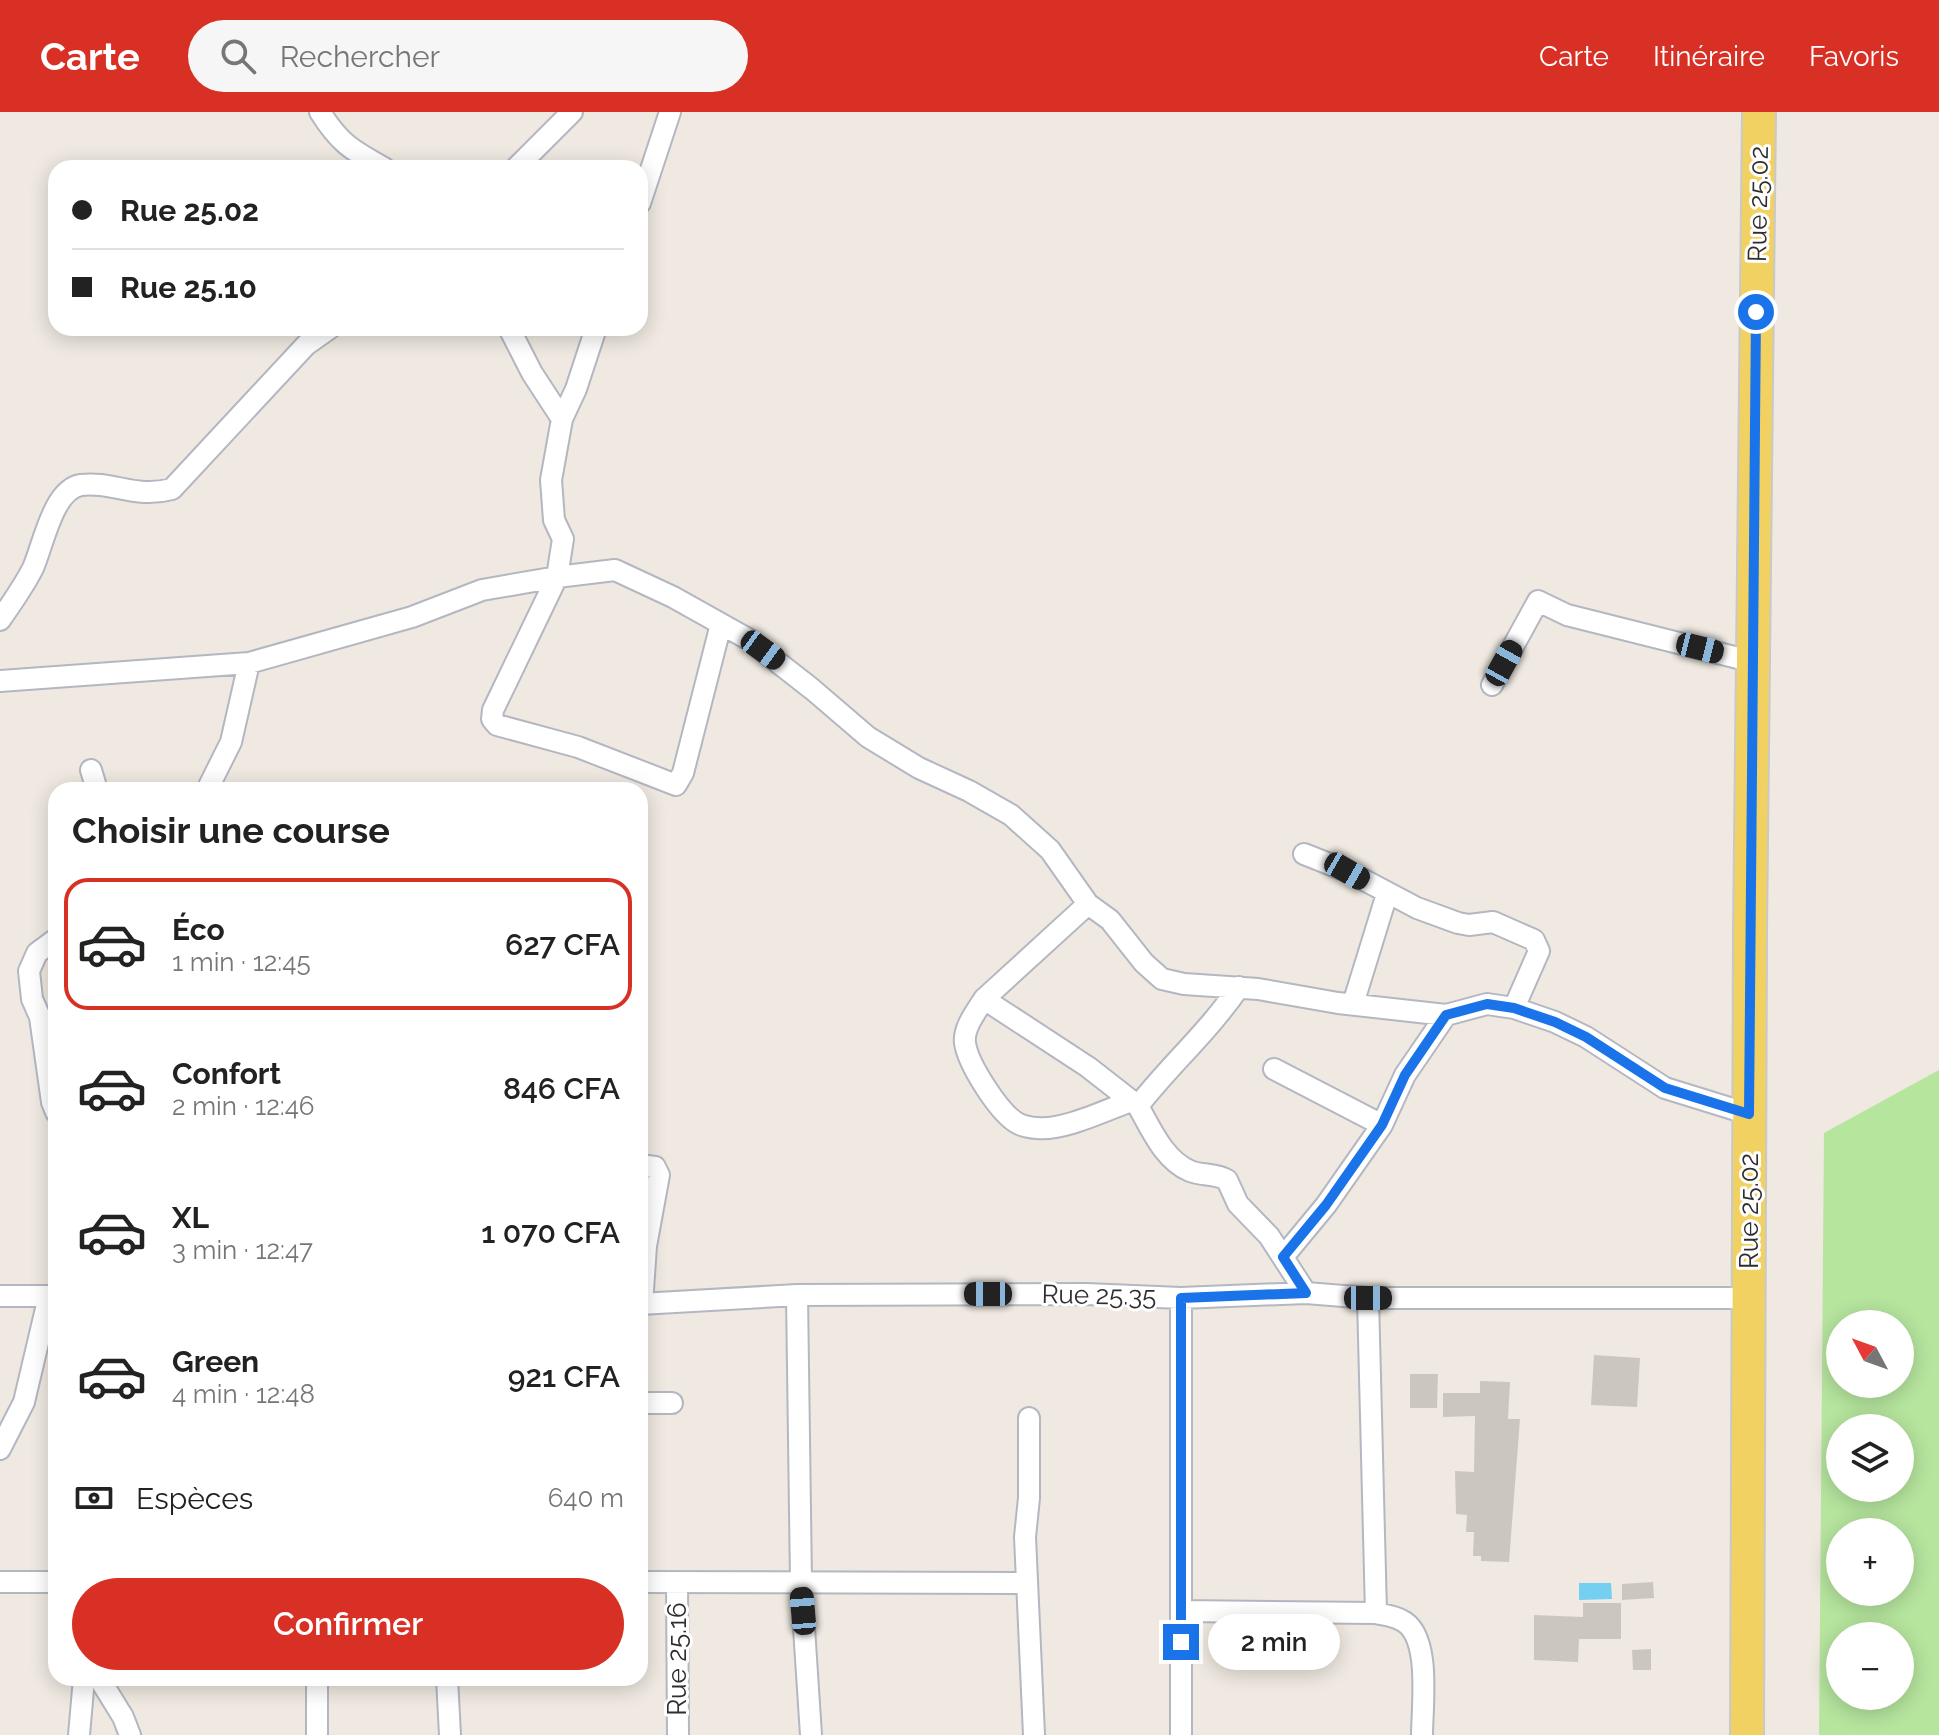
<!DOCTYPE html>
<html lang="fr">
<meta charset="utf-8">
<style>
body{margin:0;font-family:Raleway,sans-serif;background:#f6f6f6;color:#222;height:100vh;display:flex;flex-direction:column;font-size:30px;white-space:nowrap}
*{box-sizing:border-box;margin:0}
p{font-size:26px;color:#767676}
.icon{flex:none;width:44px;height:44px;fill:none;stroke:currentColor;stroke-width:2;stroke-linecap:round;stroke-linejoin:round}
.map{position:relative;flex:1;overflow:hidden}
.side{position:absolute;left:48px;top:670px;width:600px;height:904px;display:flex;flex-direction:column;background:#fff;border-radius:24px;box-shadow:0 4px 20px #0003}
.side>*{flex:none}
.hud{position:absolute;left:48px;top:48px;width:600px;height:176px;border-radius:24px;box-shadow:0 4px 20px #0003;display:grid;align-content:center;height:176px;padding:0 24px;background:#fff}
.needle{width:52px;rotate:311deg}
.fabs{position:absolute;left:1826px;top:1198px;display:grid;gap:16px}
.fabs a{display:grid;place-items:center;width:88px;height:88px;border-radius:50%;background:#fff;box-shadow:0 4px 20px #0003;font-size:40px}
.end{position:absolute;width:36px;height:36px;margin:-18px;border:10px solid #1a73e8;background:#fff;box-shadow:0 0 0 4px #fff}
.from{border-radius:50%}
.bubble{position:absolute;height:56px;border-radius:28px;background:#fff;box-shadow:0 4px 20px #0003;font-size:26px;font-weight:600;line-height:56px;text-align:center}
.car{position:absolute;width:24px;height:48px;margin:-24px -12px;border-radius:10px;box-shadow:0 0 6px 2px #0007;background:linear-gradient(#222 24%,#8ab4d8 0 40%,#222 0 76%,#8ab4d8 0 86%,#222 0)}
.hud b{display:flex;align-items:center;gap:28px;height:76px;font-size:30px}
.hud b+b{border-top:2px solid #e0e0e0}
.hud i{width:20px;height:20px;background:#222}
ul{padding:0;list-style:none}
li{display:flex;align-items:center;gap:24px;height:132px;margin:0 16px 12px;padding:0 8px;border:4px solid transparent;border-radius:24px}
li div{flex:1}
li b{display:block;font-size:30px}
li em{font-style:normal;font-weight:600}
li.on{border-color:#d93025}
li>.icon{width:72px;height:72px;stroke-width:1.5}
h2{padding:0 24px;font-size:36px;line-height:96px}
.pay{display:flex;align-items:center;gap:20px;height:88px;padding:0 24px;font-size:30px}
.pay p{margin-inline-start:auto}
.cta{display:flex;gap:16px;margin-top:auto;padding:16px 24px}
.cta a{flex:1;height:92px;border-radius:48px;background:#d93025;color:#fff;font-size:32px;font-weight:600;line-height:92px;text-align:center}
header{display:flex;align-items:center;gap:48px;box-sizing:border-box;height:112px;padding:0 40px;background:#d93025;color:#fff}
header strong{font-size:38px}
nav{display:flex;gap:44px;margin-inline-start:auto;font-size:28px}
.search{width:560px;height:72px;background:#f6f6f6;display:flex;align-items:center;gap:20px;box-sizing:border-box;padding:0 28px;border-radius:44px;color:#767676;font-size:30px}
.map>svg:first-child{display:block}
</style>
<header>
<strong>Carte</strong>
<div class="search"><svg class="icon" aria-label="search" viewBox="0 0 24 24"><circle cx="10" cy="10" r="6"/><path d="M15 15l6 6"/></svg>Rechercher</div>
<nav><a>Carte</a><a>Itinéraire</a><a>Favoris</a></nav>
</header>
<div class="map">
<svg width="1939" height="1623" viewBox="0 0 1939 1623">
<rect width="100%" height="100%" fill="#efe9e1"/>
<path fill="#b6e59e" fill-rule="evenodd" d="M1939,958V1623H1819L1824,1021ZM1840,1212H1900V1272H1840ZM1840,1316H1900V1376H1840ZM1840,1420H1900V1480H1840ZM1840,1524H1900V1584H1840Z"/>
<path fill="#75cff0" d="M1579,1471H1611L1612,1487L1579,1488Z"/>
<path fill="#cbc7bf" d="M1594,1243L1640,1246L1637,1295L1591,1293Z
M1410,1262H1438L1437,1296H1410Z
M1480,1269L1510,1270L1508,1307H1520L1509,1450L1481,1449V1444H1473L1474,1420H1466L1467,1403L1456,1402L1455,1359L1474,1360L1475,1304L1443,1305V1281H1480Z
M1653,1470L1654,1486L1622,1488V1472Z
M1583,1491H1621V1527H1579L1578,1550L1534,1548V1503L1583,1505Z
M1651,1537V1558H1633L1632,1538Z"/>
<g fill="none" stroke-linecap="round" stroke-linejoin="round">
<g stroke="#b4b7c1" stroke-width="24">
<path id="street" d="M320,0C340,32 352,38 384,56
M516,56L572,0
M640,91L670,0
M562,307L576,277L596,216
M0,508C12,491 24,474 33,456C43,434 53,377 81,373C113,369 135,387 172,377L306,233L330,216
M721,512L683,661L676,673L578,635L497,613L492,607L493,598L557,465L615,458L673,485L748,527L812,577L868,625L919,656L969,679L1011,703L1050,738L1088,792L1110,808L1144,851L1162,867L1184,872L1258,877L1338,891L1446,903L1487,892L1514,896L1555,910L1586,925L1665,976L1749,1002
M0,569L249,551L412,505L482,478L557,465L563,427L554,408L551,368L562,307L532,261L509,216
M1492,573L1538,489L1567,503L1754,550
M91,658L97,678
M207,678L231,630L249,551
M1304,742L1347,759L1417,796L1458,811L1469,813L1493,810L1534,828L1539,839L1514,896
M1088,792L984,887L1088,955L1138,994
M56,827L37,841L29,859L32,887L40,905L52,990L56,1000
M1239,875C1209,919 1170,953 1138,994C1151,1017 1164,1048 1190,1059C1202,1064 1216,1061 1227,1068L1238,1092L1269,1124L1306,1181
M984,887C976,900 963,916 965,931C968,952 1000,1003 1019,1012C1023,1014 1032,1016 1037,1016C1063,1019 1106,998 1131,989
M1353,892L1387,782
M1274,957L1382,1013
M640,1053L655,1055L659,1063L646,1134L642,1192
M1283,1145L1326,1093L1382,1013L1405,963L1446,903
M797,1183L801,1470L811,1623
M0,1184H56
M1181,1186V1623
M1368,1186L1376,1501
M640,1192L797,1183L1086,1182L1181,1186L1306,1181L1368,1186H1750
M640,1291H672
M1029,1306V1386L1025,1425L1034,1623
M0,1337L24,1290L49,1184
M0,1470H56
M640,1470L1025,1471
M677,1470L678,1623
M1181,1499L1376,1501C1384,1503 1394,1504 1401,1508C1432,1522 1422,1594 1422,1623
M99,1566L123,1605L130,1623
M317,1566V1623
M447,1566L450,1623
M79,1623L84,1566"/>
</g>
<g stroke="#c9c9c9" stroke-width="36">
<path id="primary" d="M1747,1623L1750,821L1759,0"/>
</g>
<use href="#street" stroke="#fff" stroke-width="20"/>
<use href="#primary" stroke="#f2d163" stroke-width="32"/>
</g>
<g fill="none" stroke-linecap="round" stroke-linejoin="round">
<path stroke="#1a73e8" stroke-width="10" d="M1181,1530V1186L1306,1181L1283,1145L1326,1093L1382,1013L1405,963L1446,903L1487,892L1514,896L1555,910L1586,925L1665,976L1749,1002L1756,200"/>
</g>
<g text-anchor="middle" stroke-width="6" stroke-linejoin="round" paint-order="stroke">
<g font-size="26" fill="#2e2e2e" stroke="#fff">
<text transform="translate(1758 92) rotate(-89)" y="9">Rue 25.02</text>
<text transform="translate(1749 1099) rotate(-90)" y="9">Rue 25.02</text>
<text transform="translate(1099 1183) rotate(1)" y="9">Rue 25.35</text>
<text transform="translate(677 1547) rotate(-90)" y="9">Rue 25.16</text>
</g>
</g>
</svg>
<div class="fabs">
<a><svg class="needle" viewBox="-14 -14 28 28"><path d="M0-13l5 13h-10z" fill="#e53935"/><path d="M0 13l5-13h-10z" fill="#767676"/></svg></a>
<a><svg class="icon" aria-label="layers" viewBox="0 0 24 24"><path d="M12 4l9 5-9 5-9-5zM3 14l9 5 9-5"/></svg></a>
<a>+</a>
<a>−</a>
</div>
<i class="end from" style="left:1756px;top:200px"></i>
<i class="end" style="left:1181px;top:1530px"></i>
<div class="bubble" style="left:1208px;top:1502px;width:132px">2 min</div>
<i class="car" style="left:1700px;top:536px;rotate:104deg"></i>
<i class="car" style="left:763px;top:538px;rotate:126deg"></i>
<i class="car" style="left:1504px;top:551px;rotate:29deg"></i>
<i class="car" style="left:1347px;top:759px;rotate:120deg"></i>
<i class="car" style="left:988px;top:1182px;rotate:270deg"></i>
<i class="car" style="left:1368px;top:1186px;rotate:90deg"></i>
<i class="car" style="left:803px;top:1499px;rotate:355deg"></i>
<div class="hud">
<b><i class="from"></i>Rue 25.02</b>
<b><i></i>Rue 25.10</b>
</div>
<section class="side">
<h2>Choisir une course</h2>
<ul>
<li class="on"><svg class="icon" aria-label="car" viewBox="0 0 24 24"><path d="M5 17H2v-5l4-1 3-4h7l3 4 3 1v5h-3M9 17h6M6 11h13"/><circle cx="7" cy="17" r="2"/><circle cx="17" cy="17" r="2"/></svg><div><b>Éco</b><p>1 min · 12:45</p></div><em>627 CFA</em></li>
<li><svg class="icon" aria-label="car" viewBox="0 0 24 24"><path d="M5 17H2v-5l4-1 3-4h7l3 4 3 1v5h-3M9 17h6M6 11h13"/><circle cx="7" cy="17" r="2"/><circle cx="17" cy="17" r="2"/></svg><div><b>Confort</b><p>2 min · 12:46</p></div><em>846 CFA</em></li>
<li><svg class="icon" aria-label="car" viewBox="0 0 24 24"><path d="M5 17H2v-5l4-1 3-4h7l3 4 3 1v5h-3M9 17h6M6 11h13"/><circle cx="7" cy="17" r="2"/><circle cx="17" cy="17" r="2"/></svg><div><b>XL</b><p>3 min · 12:47</p></div><em>1 070 CFA</em></li>
<li><svg class="icon" aria-label="car" viewBox="0 0 24 24"><path d="M5 17H2v-5l4-1 3-4h7l3 4 3 1v5h-3M9 17h6M6 11h13"/><circle cx="7" cy="17" r="2"/><circle cx="17" cy="17" r="2"/></svg><div><b>Green</b><p>4 min · 12:48</p></div><em>921 CFA</em></li>
</ul>
<div class="pay"><svg class="icon" aria-label="cash" viewBox="0 0 24 24"><path d="M3 7h18v10H3z"/><circle cx="12" cy="12" r="2"/></svg>Espèces<p>640 m</p></div>
<div class="cta"><a>Confirmer</a></div>
</section>
</div>
